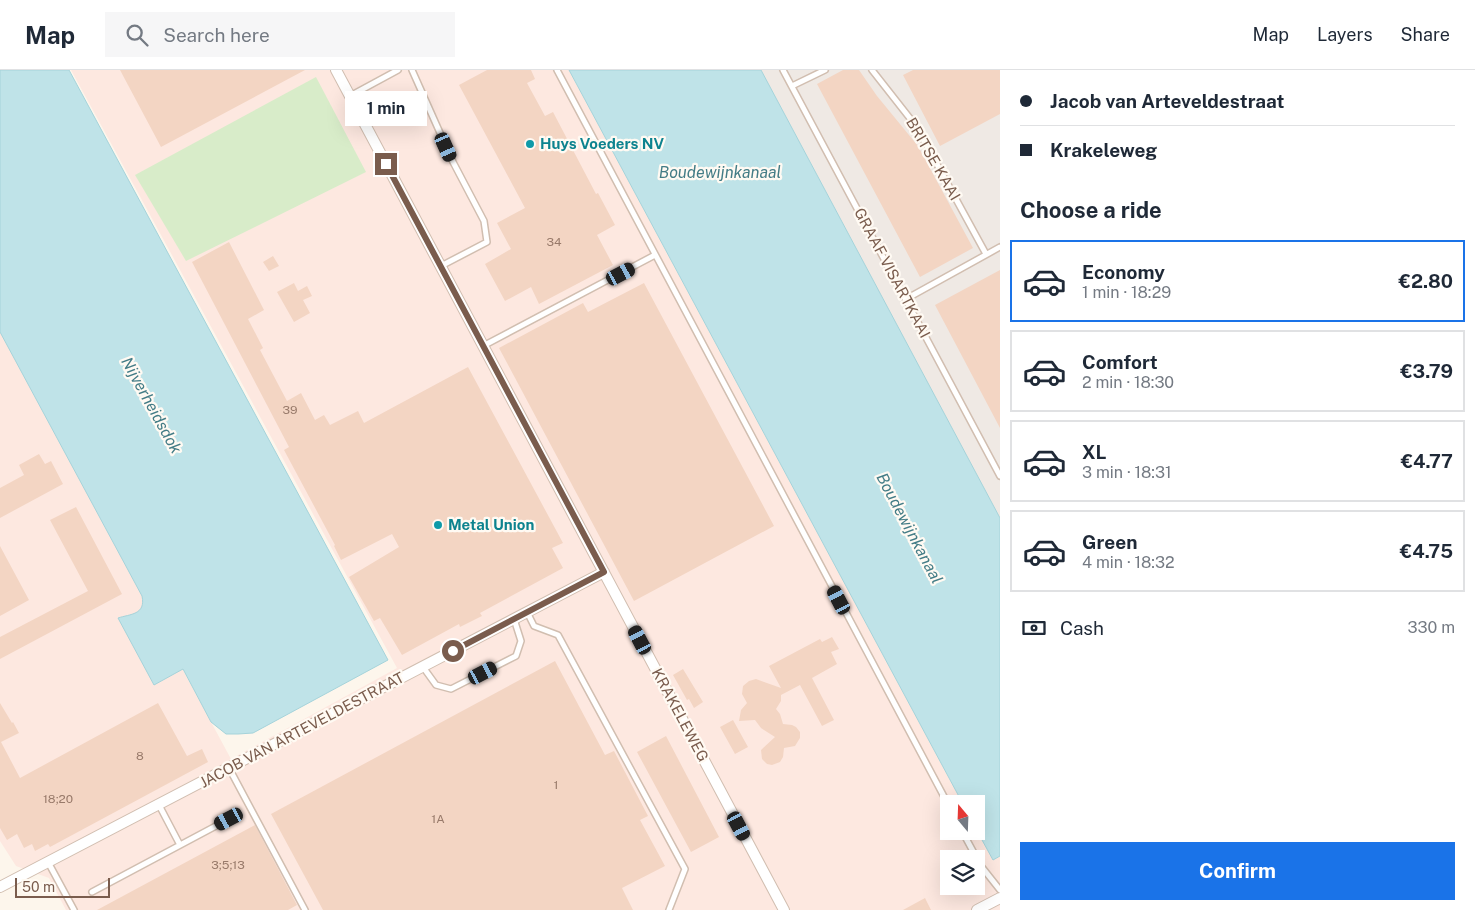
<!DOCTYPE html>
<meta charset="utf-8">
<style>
body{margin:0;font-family:"Public Sans",sans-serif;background:#f6f6f7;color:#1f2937;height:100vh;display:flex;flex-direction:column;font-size:19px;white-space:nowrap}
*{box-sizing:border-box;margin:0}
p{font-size:16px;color:#747a83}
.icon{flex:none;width:28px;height:28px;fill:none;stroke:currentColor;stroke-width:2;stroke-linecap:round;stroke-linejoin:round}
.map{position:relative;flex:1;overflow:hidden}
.panel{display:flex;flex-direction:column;background:#fff;width:475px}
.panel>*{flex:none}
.banner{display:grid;align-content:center;height:110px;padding:0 20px;background:#fff}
.needle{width:32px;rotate:341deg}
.fabs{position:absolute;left:940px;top:725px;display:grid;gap:10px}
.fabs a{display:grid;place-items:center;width:45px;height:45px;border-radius:0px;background:#fff;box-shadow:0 5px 20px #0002;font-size:25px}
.scale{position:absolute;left:15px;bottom:12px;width:95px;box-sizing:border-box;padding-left:5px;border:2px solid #7a5c4d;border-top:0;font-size:14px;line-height:18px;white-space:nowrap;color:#7a5c4d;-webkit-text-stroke:4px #fffaf3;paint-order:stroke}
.end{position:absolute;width:22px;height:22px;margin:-11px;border:6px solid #7a5c4d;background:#fff;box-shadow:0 0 0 2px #fff}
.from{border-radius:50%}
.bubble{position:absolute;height:35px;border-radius:0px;background:#fff;box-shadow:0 5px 20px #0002;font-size:16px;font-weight:700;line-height:35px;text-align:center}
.car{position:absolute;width:15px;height:30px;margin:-15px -8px;border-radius:6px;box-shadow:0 0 4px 1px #0007;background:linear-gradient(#222 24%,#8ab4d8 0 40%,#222 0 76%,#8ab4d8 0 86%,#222 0)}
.banner b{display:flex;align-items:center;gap:18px;height:48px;font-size:19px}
.banner b+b{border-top:1px solid #e0e1e3}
.banner i{width:12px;height:12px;background:#1f2937}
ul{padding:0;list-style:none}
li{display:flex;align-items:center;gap:15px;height:82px;margin:0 10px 8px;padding:0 10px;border:2px solid #e0e1e3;border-radius:0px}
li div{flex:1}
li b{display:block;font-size:19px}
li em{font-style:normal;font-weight:700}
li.on{border-color:#1a73e8}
li>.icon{width:45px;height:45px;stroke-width:1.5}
h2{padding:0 20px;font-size:22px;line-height:60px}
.pay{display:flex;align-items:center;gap:12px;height:55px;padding:0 20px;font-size:19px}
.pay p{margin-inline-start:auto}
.button{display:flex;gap:10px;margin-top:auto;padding:10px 20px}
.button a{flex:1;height:58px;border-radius:0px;background:#1a73e8;color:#fff;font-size:20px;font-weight:700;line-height:58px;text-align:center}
header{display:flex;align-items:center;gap:30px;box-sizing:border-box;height:70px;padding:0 25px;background:#fff;border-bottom:1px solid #e0e1e3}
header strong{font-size:24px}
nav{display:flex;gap:28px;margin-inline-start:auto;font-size:18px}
.search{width:350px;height:45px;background:#f6f6f7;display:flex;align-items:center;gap:12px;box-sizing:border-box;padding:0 18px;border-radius:0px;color:#747a83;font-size:19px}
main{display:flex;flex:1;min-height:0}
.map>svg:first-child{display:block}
</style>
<header>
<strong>Map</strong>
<div class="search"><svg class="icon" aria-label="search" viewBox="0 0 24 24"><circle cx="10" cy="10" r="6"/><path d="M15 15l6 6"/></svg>Search here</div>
<nav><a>Map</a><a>Layers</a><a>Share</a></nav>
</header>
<main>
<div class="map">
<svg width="1000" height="840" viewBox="0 0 1000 840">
<rect width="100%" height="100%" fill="#fdf6ec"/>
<path fill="#fde8e0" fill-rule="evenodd" d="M71,0H569L963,734H949V761H976V759L993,790L1000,786V840H66L49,808L16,796L0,771V261L231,689L397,598ZM949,789H976V816H949Z"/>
<path fill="#efe9e4" d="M761,0H1000V448Z"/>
<path fill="#d8ecc9" d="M316,7L366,102L186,191L135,105Z"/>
<path fill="#bfe3e8" stroke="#a5d3da" d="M0,0H69L388,590L253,663L238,664H226L211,652L183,599L154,615L118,548C130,544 146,545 142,526L0,262Z
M569,0H761L1000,448V786L993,790L976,759V734H963Z"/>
<path fill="#f3d5c3" d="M120,0H305L161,77Z
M487,0H531L535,9L527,13L545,46L553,42L596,124L598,123L615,155L597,165L613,195L539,234L531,217L505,231L485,194L511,179L497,153L525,138L459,15Z
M843,0H859L877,26L918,76L973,178L920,207L817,14Z
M913,0H1000V44L940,76L903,5Z
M229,172L264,240L248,249L263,278L260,280L287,331L301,323L315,350L324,345L330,355L358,341L364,353L468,297L563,473L552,478L563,498L480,543L482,546L460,557L459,554L402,585L380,548L374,551L349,507L399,477L392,464L341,490L334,476L335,475L284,380L289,377L192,192Z
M273,186L279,196L269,201L263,192Z
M1000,200V358L935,235Z
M294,213L298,221L307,216L312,226L303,230L310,243L294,252L277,222Z
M644,213L774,456L634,531L499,278L583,233L588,242Z
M39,384L45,394L51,391L63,414L0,448V418L24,405L19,395Z
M76,437L122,524L0,589V567L88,521L50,450Z
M0,476L29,530L0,546Z
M832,567L839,579L831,582L837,594L812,608L834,650L822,656L800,615L781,625V631L776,639L780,644L783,654L792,655L796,657L800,662V668L795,676L784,678L783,687L780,692L772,695L767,694L762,689L761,680L775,667L761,658L755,650L739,651L741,640L747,633L742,624L743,616L749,611L756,609L781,618L769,596L820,569L822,572Z
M555,591L605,685L614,681L648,746L640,750L665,796L622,818L633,840H323L271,744Z
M683,599L703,632L694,638L689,629L687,630L673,605Z
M0,633L12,653L13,652L19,663L1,672L20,708L158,633L187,686L202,679L208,692L50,777L48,774L35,781L32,774L24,778L17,764L7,770L0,758Z
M733,650L748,677L735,684L720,657Z
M666,666L719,767L691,782L637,682Z
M255,755L297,835L288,840H97Z
M925,828L931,840H903Z"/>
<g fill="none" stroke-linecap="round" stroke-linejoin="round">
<g stroke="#d1beb0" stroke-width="8">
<path id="service" d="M412,0L453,92L484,151L487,172L441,196
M557,0L949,736
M783,0L1000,406
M872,0L916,56L986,184
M792,16L825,0
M350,26L398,0
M906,229L1000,177
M483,276L655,185
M527,542L534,556L558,565L685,799L669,840
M423,597L436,615L451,619L516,586L521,571L514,549
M229,698L305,840
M159,735L180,775
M962,761L981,796L1000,820
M48,792L74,840
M92,822L229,749"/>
</g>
<g stroke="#d1beb0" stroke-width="12">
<path id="minor" d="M336,0L784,840
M0,817L604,502
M977,840L1000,828"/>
</g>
<use href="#service" stroke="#fff" stroke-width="5"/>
<use href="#minor" stroke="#fff" stroke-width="10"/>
</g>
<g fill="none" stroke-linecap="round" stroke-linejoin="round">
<path stroke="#7a5c4d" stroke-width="6" d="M386,94L604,502L453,581"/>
</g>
<g fill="#0f9aa8" stroke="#fffaf3" stroke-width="2">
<circle cx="530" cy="74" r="5"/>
<circle cx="438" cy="455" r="5"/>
</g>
<g text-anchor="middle" stroke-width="4.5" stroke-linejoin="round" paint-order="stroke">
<g font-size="12" fill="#987a6a">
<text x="554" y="176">34</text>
<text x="290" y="344">39</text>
<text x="140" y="690">8</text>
<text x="556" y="719">1</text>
<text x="58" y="733">18;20</text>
<text x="438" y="753">1A</text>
<text x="228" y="799">3;5;13</text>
</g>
<g font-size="15" font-weight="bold" fill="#0d838f" stroke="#fffaf3" text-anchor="start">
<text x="540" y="79">Huys Voeders NV</text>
<text x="448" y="460">Metal Union</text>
</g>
<g font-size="15" fill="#7a5c4d" stroke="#fffaf3">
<text transform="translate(933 89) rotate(60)" y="5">BRITSE KAAI</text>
<text transform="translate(892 203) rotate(62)" y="5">GRAAF VISARTKAAI</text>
<text transform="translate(680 645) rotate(62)" y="5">KRAKELEWEG</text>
<text transform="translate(302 660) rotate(-28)" y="5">JACOB VAN ARTEVELDESTRAAT</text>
</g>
<g font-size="16" font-style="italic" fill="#437c86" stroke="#fffaf3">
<text x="720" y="108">Boudewijnkanaal</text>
<text transform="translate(152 335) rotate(61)" y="6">Nijverheidsdok</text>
<text transform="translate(910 458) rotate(62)" y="6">Boudewijnkanaal</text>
</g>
</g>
</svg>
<div class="fabs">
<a><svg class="needle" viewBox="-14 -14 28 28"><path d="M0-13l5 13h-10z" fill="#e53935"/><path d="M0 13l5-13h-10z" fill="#747a83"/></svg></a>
<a><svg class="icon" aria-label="layers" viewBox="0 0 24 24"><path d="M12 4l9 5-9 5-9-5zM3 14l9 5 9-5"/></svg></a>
</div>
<div class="scale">50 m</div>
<i class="end from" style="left:453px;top:581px"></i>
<i class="end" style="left:386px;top:94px"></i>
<div class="bubble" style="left:345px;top:21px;width:82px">1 min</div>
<i class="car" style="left:446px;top:77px;rotate:156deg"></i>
<i class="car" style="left:621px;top:204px;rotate:62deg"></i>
<i class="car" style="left:839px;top:530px;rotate:332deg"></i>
<i class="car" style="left:640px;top:570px;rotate:332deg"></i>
<i class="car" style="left:483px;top:603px;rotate:63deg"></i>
<i class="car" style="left:229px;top:749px;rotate:242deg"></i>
<i class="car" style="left:739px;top:756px;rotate:152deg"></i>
</div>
<section class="panel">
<div class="banner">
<b><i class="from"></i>Jacob van Arteveldestraat</b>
<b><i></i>Krakeleweg</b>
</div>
<h2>Choose a ride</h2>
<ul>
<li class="on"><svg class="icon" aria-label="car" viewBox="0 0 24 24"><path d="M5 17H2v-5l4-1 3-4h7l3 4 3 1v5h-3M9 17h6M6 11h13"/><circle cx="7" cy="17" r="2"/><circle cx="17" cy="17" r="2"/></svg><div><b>Economy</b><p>1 min · 18:29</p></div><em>€2.80</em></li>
<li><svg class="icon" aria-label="car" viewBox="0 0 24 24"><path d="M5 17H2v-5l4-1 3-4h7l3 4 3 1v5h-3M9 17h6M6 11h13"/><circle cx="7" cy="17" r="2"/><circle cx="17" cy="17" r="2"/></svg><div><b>Comfort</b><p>2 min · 18:30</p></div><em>€3.79</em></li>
<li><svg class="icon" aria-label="car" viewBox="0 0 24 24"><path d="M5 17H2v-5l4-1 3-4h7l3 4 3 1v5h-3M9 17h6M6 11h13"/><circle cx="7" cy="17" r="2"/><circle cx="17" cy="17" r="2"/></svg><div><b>XL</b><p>3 min · 18:31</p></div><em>€4.77</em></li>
<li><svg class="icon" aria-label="car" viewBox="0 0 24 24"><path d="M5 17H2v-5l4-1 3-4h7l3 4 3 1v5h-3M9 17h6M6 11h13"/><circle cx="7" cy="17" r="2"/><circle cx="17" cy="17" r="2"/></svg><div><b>Green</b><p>4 min · 18:32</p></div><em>€4.75</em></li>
</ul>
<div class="pay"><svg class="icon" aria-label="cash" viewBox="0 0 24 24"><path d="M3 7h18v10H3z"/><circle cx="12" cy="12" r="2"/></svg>Cash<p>330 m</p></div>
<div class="button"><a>Confirm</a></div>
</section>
</main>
